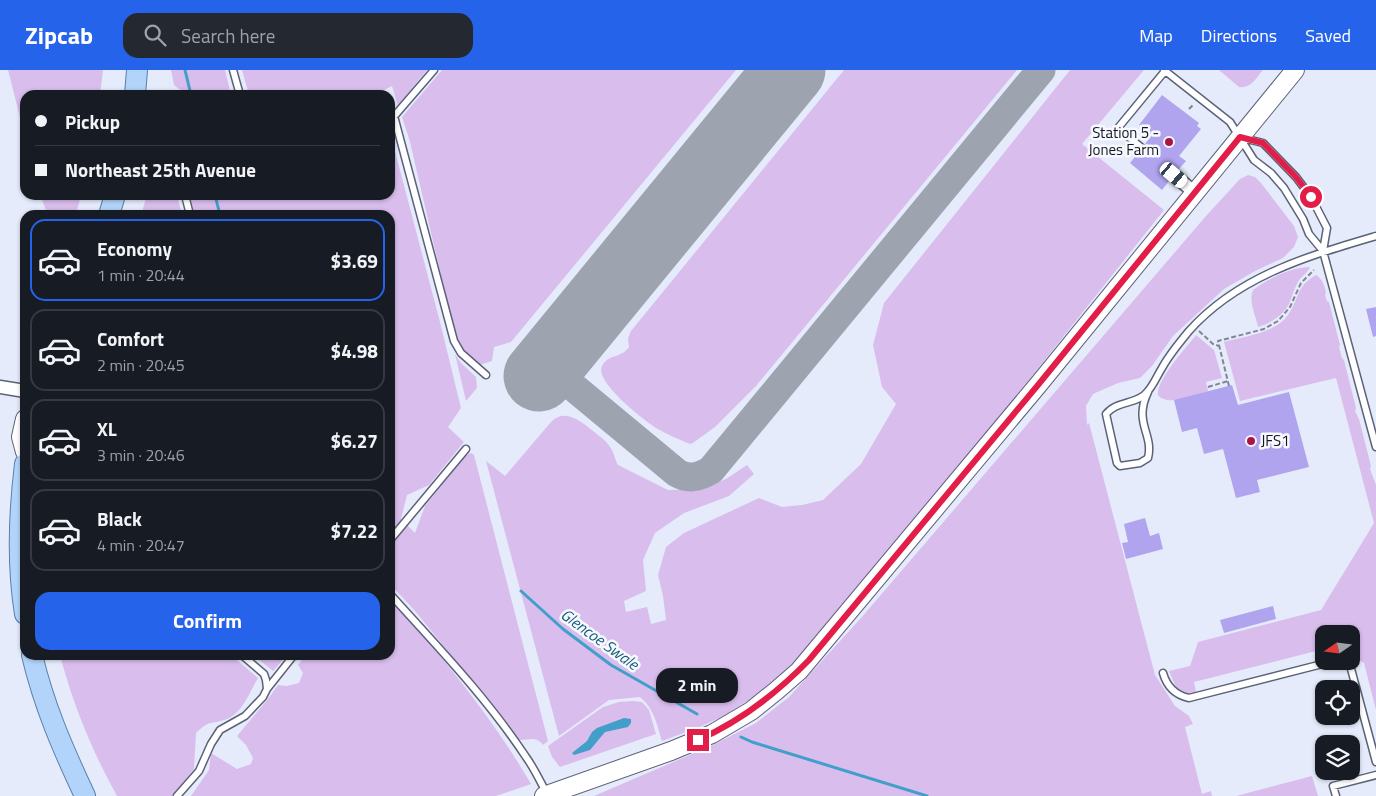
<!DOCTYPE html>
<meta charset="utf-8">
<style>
body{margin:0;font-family:"Titillium Web",sans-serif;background:#242831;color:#f1f3f6;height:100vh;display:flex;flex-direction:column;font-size:19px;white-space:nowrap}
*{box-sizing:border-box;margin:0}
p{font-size:16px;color:#9ea1a6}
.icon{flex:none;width:28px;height:28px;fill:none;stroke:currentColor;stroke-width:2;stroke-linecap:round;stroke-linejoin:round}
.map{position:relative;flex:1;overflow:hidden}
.sheet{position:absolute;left:20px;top:140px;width:375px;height:450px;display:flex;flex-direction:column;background:#171b24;border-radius:15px;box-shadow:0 1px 4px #0004}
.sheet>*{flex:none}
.banner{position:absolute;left:20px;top:20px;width:375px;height:110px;border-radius:15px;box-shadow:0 1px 4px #0004;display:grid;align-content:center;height:110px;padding:0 15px;background:#171b24}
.needle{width:32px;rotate:256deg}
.buttons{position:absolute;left:1315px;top:555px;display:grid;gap:10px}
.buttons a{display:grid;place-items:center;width:45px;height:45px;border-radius:10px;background:#171b24;box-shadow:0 1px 4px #0004;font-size:25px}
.end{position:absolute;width:22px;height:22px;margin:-11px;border:6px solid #e11d48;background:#fff;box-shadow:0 0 0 2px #fff}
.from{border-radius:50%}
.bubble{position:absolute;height:35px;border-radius:15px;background:#171b24;box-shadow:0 1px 4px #0004;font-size:16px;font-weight:700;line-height:35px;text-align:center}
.car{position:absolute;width:15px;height:30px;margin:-15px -8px;border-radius:6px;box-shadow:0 0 4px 1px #0007;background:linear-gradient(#fff 24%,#345 0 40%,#fff 0 76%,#345 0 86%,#fff 0)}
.banner b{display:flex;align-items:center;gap:18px;height:48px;font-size:19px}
.banner b+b{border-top:1px solid #363941}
.banner i{width:12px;height:12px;background:#f1f3f6}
ul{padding:9px 0 0;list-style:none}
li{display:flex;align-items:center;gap:15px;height:82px;margin:0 10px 8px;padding:0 5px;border:2px solid #363941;border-radius:15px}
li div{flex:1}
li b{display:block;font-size:19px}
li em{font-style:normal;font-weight:700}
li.on{border-color:#2563eb}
li>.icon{width:45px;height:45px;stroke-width:1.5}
.action{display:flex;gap:10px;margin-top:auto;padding:10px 15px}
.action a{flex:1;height:58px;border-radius:15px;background:#2563eb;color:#fff;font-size:20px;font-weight:700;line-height:58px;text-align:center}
header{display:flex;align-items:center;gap:30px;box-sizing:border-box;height:70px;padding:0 25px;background:#2563eb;color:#fff}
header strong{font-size:24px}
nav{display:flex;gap:28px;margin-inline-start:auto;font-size:18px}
.search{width:350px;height:45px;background:#242831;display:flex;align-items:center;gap:12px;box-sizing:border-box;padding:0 18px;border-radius:15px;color:#9ea1a6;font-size:19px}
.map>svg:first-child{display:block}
</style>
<header>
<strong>Zipcab</strong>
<div class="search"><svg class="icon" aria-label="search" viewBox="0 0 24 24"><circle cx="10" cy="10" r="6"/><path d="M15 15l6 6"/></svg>Search here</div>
<nav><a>Map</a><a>Directions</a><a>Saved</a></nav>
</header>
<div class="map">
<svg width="1376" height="726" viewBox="0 0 1376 726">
<rect width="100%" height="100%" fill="#e6ebfb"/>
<path fill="#d9bded" d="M8,0H103L100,25H25V67Z
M171,0H225L231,25H187L174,15Z
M242,0H427L398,35L392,16L384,20V25H249Z
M442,0H736L511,272L494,277L492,291L480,295L463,281L454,262L410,72L402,47Z
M844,0H1017L756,316L715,357L693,373L690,374C679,369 668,365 658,359C646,352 594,312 602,296C608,284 622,288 629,277L628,268L631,261Z
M1070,0H1144L1082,74L1164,140L998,349L854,521L815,570L773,614L724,646L697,658L662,671C657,655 654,638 640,627L609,630L559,666L486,391L505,406L551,352C565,338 580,351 593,361C599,366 606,370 610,377C614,382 615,390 618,395L668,420L699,419L726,409L747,395L754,404L729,426L684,443L655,463L643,490L646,521L624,531L626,542L647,537L651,554L666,550L663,526L658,505L666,477L684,463L759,428L782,437L802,435L823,430L861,394L896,334L882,317L873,275L884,233Z
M1219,0H1263C1256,8 1251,19 1239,17Z
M391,66L440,252L461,338L448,357L464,372L429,415L407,425L401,449L415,463L425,436L465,386L471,383L474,385L548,671L543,675C536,666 530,670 520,670L415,541L390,514V145H194L189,125H390Z
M1248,105L1255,107L1261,113L1294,156L1298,167L1294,177L1283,188L1255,201L1224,219L1173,266L1152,296L1140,308L1118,313L1093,324L1086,336L1087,355L1089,353L1155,605L1175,636L1189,646L1193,654L1185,657L1202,724L1211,721L1212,726H594L713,675L756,653L789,627L861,548L1206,146L1240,109Z
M40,125H81L76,145H48Z
M147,125H177L182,145H141Z
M1310,197C1307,204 1301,206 1298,212C1294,219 1292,227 1289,234C1282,246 1271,253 1258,257C1256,246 1248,231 1253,220C1268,209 1291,197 1310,197Z
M1316,205C1323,210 1324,214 1326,223L1325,225L1327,231L1329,232L1340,275L1339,277L1342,288L1344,290L1356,338L1355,341L1359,349L1371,396L1370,399L1376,415V640L1364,593L1351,585V564H1324V579L1194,612L1196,622C1176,626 1176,616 1169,601L1190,596L1198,572L1321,540L1374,453L1336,308L1240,331L1224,272C1245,266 1274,264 1288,245C1300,228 1295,217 1316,205Z
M1196,265L1214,280L1222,308L1206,312L1208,321C1195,325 1167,337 1158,325C1156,310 1187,277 1196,265Z
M455,284L461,293L476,307L477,318L466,331Z
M390,528C442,586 492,647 531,714L496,726H191L209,700L211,683L237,699L251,694L253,688L246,675L237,666L268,629L278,615L287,616L299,613L303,603L298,595L306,585H390Z
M60,585H231L258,608C249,623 242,645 224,650C207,655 210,650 196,663L194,699L172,726H117C92,681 73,635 60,585Z
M253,585H287L273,601Z
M633,631L642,632L649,640L656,664L560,697L552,687L548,676L603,637L619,632Z
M1312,706L1318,726H1236Z"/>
<path fill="#419fc9" d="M624,648L631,649V653L628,657L605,662L590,680L574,685L572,683L587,671L592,662L597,658Z"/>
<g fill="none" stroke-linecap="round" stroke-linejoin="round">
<path stroke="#419fc9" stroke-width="3" d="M185,0L191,25
M215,125L220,145
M521,521L563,559L611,595L697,644
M741,667L752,672L927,726"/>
<path stroke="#9ea3b0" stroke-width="29" d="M548,296L677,403C689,410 699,407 711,400L1041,0"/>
<path stroke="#9ea3b0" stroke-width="71" d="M539,306L790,0"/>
</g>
<path fill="#b0a4ef" d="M1162,25L1199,53L1197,56L1201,59L1179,86L1186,91L1179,99L1172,97L1168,100L1166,107L1169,111L1162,120L1130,93L1139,82L1143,83L1146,81L1147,77L1145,74L1152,65L1139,55Z
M1376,237V266L1373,267L1366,239Z
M1232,315L1238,335L1289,322L1309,397L1257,410L1260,422L1236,428L1223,379L1204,384L1197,358L1182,362L1174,330Z
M1145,448L1150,466L1159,463L1163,479L1126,489L1122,473L1128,472L1124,454Z
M1273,536L1276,549L1224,563L1220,550Z"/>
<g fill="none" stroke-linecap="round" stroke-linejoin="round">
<g stroke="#5b6278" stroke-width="9">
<path id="service" d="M233,0L240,25
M1164,0L1230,52L1254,90L1271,103L1284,118L1303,149L1309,164L1323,181L1376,377
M394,46L454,271L461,283L486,305
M390,51L434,0
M1243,68L1263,73L1296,107L1311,127L1327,158L1323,181
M1142,78L1118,58L1165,1
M185,125L190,145
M1148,322C1133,353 1154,364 1148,388L1140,393L1120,396L1117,393L1106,344C1117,330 1138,335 1148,321C1154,314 1157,306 1162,298C1169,285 1179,273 1189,261C1238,206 1308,186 1376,166
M390,470L466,379
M390,524C437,576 487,628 526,687C534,698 540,711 547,724
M1347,591L1350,595L1376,692
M1163,603C1167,617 1175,625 1189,628L1334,591
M267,619L294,585
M177,726L199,701L211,674L220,660L245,646L263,627L267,619L266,610L264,604L242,585
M1336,726L1333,716L1376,705"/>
</g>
<g stroke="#5b6278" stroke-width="15">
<path id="minor" d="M1174,105L1195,123
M0,317L25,321"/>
</g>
<g stroke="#5b6278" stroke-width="20">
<path id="secondary" d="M25,349L21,367L25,382
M544,726L671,681L712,664L751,641L776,621L799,601L1038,315L1295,0"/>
</g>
<g stroke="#5980ab" stroke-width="22">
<path id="primary" d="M135,25L137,0
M109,145L115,125
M25,394C19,443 17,495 25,544
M32,585C44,636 63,679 85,726"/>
</g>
<path stroke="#828692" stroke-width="2" stroke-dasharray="5 2.5" stroke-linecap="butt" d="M1189,39L1194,34
M1199,261L1213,274L1219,276
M1229,316L1218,271L1264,259L1278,251L1290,237L1301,213L1314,200
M1208,317L1228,311"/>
<use href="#service" stroke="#fff" stroke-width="6"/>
<use href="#minor" stroke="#fff" stroke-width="12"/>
<use href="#secondary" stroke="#fff" stroke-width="18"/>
<use href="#primary" stroke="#b2d4fa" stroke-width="20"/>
</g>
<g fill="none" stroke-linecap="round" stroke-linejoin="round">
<path stroke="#e11d48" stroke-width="6" d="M698,670C741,651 777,623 809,590L1038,315L1240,67L1263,73L1296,107L1311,127"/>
</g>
<g fill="#aa1543" stroke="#f7f9fe" stroke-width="2">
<circle cx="1169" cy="72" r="5"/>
<circle cx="1251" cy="371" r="5"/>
</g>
<g text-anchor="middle" stroke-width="5" stroke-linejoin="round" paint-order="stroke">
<g font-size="15" fill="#141720" stroke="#f7f9fe" text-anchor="end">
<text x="1159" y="68">Station 5 -<tspan x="1159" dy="17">Jones Farm</tspan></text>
<text x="1261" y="376" text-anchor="start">JFS1</text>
</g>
<g font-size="16" font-style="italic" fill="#125c79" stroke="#f7f9fe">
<text transform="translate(600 569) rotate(36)" y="6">Glencoe Swale</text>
</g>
</g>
</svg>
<div class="buttons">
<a><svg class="needle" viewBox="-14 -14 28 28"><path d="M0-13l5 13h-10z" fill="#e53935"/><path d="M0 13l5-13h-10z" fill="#9ea1a6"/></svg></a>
<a><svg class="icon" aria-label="locate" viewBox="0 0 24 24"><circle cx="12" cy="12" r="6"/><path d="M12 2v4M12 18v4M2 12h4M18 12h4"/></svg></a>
<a><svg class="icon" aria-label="layers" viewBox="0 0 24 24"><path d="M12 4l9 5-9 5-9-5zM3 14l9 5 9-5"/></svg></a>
</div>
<i class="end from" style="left:1311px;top:127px"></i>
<i class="end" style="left:698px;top:670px"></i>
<div class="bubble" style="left:656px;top:598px;width:82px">2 min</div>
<i class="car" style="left:1174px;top:105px;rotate:130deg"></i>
<div class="banner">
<b><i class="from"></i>Pickup</b>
<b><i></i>Northeast 25th Avenue</b>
</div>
<section class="sheet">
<ul>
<li class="on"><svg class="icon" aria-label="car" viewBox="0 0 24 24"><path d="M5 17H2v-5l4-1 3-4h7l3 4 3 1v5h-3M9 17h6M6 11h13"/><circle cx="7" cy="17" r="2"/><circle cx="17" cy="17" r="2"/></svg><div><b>Economy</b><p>1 min · 20:44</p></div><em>$3.69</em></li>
<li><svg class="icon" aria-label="car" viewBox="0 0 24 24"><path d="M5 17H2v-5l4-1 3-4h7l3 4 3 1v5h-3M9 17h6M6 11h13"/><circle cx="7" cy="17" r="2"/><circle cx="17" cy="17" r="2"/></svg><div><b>Comfort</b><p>2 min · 20:45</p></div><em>$4.98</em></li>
<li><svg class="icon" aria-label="car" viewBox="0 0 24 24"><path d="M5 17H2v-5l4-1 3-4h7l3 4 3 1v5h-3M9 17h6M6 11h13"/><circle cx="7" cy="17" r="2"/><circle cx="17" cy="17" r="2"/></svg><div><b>XL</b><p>3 min · 20:46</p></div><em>$6.27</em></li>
<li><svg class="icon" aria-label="car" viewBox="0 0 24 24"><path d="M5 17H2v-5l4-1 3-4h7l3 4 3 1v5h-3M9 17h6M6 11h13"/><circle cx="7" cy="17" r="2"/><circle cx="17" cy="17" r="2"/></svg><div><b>Black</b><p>4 min · 20:47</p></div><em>$7.22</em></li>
</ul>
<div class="action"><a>Confirm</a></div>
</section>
</div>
